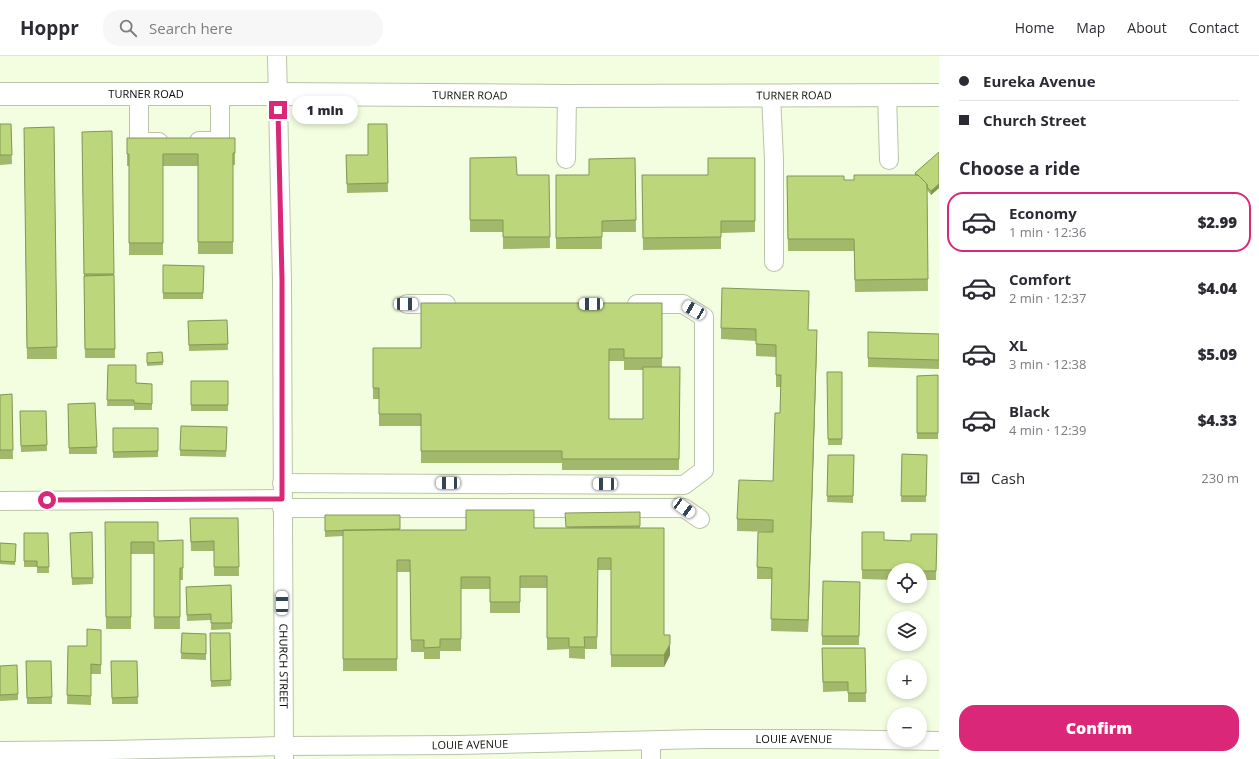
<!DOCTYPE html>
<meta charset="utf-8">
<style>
body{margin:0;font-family:"Open Sans",sans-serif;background:#f7f7f7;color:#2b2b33;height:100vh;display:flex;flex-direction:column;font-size:15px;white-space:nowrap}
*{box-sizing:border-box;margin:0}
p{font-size:13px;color:#7c7c81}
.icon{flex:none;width:22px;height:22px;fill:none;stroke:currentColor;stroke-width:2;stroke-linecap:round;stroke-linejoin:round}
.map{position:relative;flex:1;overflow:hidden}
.details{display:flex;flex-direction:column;background:#fff;width:320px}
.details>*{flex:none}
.hud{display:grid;align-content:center;height:88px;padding:0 20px;background:#fff}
.controls{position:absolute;left:887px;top:507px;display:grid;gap:8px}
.controls a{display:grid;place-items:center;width:40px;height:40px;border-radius:50%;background:#fff;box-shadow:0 2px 6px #0003;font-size:20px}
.end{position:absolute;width:18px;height:18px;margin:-9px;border:5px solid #db2777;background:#fff;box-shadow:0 0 0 2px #fff}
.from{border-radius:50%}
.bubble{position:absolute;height:28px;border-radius:14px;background:#fff;box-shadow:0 2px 6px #0003;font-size:13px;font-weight:800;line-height:28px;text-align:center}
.car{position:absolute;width:12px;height:24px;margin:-12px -6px;border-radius:5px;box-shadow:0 0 3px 1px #0007;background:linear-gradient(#fff 24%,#345 0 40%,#fff 0 76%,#345 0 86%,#fff 0)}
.hud b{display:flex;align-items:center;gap:14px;height:38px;font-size:15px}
.hud b+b{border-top:1px solid #e1e1e2}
.hud i{width:10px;height:10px;background:#2b2b33}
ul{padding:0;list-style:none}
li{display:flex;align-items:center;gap:12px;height:60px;margin:0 8px 6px;padding:0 12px;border:2px solid transparent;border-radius:16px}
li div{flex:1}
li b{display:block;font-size:15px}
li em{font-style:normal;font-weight:800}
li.on{border-color:#db2777}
li>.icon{width:36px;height:36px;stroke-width:1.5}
h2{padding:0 20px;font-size:18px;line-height:48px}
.pay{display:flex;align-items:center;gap:10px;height:44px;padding:0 20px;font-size:15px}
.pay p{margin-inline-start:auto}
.cta{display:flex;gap:8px;margin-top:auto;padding:8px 20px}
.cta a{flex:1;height:46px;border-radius:16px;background:#db2777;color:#fff;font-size:16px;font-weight:800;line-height:46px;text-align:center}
header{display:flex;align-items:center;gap:24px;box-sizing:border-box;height:56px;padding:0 20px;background:#fff;border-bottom:1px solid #e1e1e2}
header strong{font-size:19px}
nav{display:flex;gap:22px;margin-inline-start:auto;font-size:14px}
.search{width:280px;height:36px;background:#f7f7f7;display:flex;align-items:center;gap:10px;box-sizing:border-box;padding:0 14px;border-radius:16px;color:#7c7c81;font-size:15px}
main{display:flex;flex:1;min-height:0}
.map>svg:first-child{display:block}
</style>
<header>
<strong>Hoppr</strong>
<div class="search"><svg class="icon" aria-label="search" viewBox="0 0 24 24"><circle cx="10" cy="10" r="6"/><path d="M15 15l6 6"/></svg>Search here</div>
<nav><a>Home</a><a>Map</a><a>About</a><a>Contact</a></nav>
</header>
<main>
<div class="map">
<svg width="939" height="703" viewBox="0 0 939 703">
<rect width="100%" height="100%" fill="#f3fde0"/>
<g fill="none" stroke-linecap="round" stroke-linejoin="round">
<g stroke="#bbc4a8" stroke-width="20">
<g id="minor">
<path id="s1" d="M277,0L282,224L284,703"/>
<path d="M139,39V86H159"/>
<path d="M771,39L774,104V206"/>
<path d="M887,39L889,104"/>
<path d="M199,85H220V38"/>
<path d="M566,103L567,40"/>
<path d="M407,248H446"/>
<path d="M282,427L684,429L704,414V261L683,248H637"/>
<path d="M0,445L282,443"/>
<path d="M282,452H684L700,463"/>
<path id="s2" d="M0,695L107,694L284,690L458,689L702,683H819L939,685"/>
<path d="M651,703V685"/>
</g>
</g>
<g stroke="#bbc4a8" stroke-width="24">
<g id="major">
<path id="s3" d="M0,38H278L567,40L939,39"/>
</g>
</g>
<use href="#minor" stroke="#fff" stroke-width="18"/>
<use href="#major" stroke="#fff" stroke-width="22"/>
</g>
<path fill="#a2b86a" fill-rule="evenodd" d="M0,68H11L12,108L0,109Z
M387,68L388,136L347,137L346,99H368Z
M54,71L57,303H27L24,72Z
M82,76L114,218L115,302H85Z
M127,82H235V109H233V198H198V110H163V199H129V110H127Z
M939,96V132L931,139L927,134L928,235L855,236L854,195H788L787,120L844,124H854L915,119V117Z
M470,102L517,119H549L550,192L503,193V176H470Z
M635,102L636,176H602V193H556V119H589Z
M755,102V176L721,177V193L643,194L642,119H708Z
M163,209L204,210L203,243H163Z
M809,246L808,274L817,286L808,576L771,575L772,523H757V511L773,476L737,475V463L773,425L780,357L781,331H776V301L756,300V285L721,283V272Z
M662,247V311H680L679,414H562V407H421V370H379V343H373V292H421ZM609,305H624V314H643V363H609Z
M227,264L228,294L189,295L188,265Z
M868,276L939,278V313L868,311Z
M162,296L163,309L147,310V297Z
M108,309L136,327L152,328V354H134V350H107Z
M827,316H842V389H828Z
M938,319V383H917V320Z
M191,325H228V355H191Z
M12,338L13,403H0V339Z
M95,347L97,398H69L68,348Z
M20,355H46L47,395L21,396Z
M181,370L227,371L226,401L180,400Z
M113,372H158V401L113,402Z
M902,398L927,399L926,446H901Z
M828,399H854L853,447L827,446Z
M640,456V472L664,579L670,599L664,611H611V514H598L597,593H585V603L569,602V593L547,594V532H520V557H490V533H461V595H440V603H424V596H411L410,516H397V615H343V480L325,481V459H400V474H466L534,472H566Z
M190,462H238L239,520H214V495H191Z
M105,466L158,485L183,484V524H180V573H154V498H131V573H106Z
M92,476L93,528L72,529L70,477Z
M862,476L884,484L911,485L937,478L936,524H920V514H894V524L862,523Z
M24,477H48L49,517H37V511H24Z
M0,487L16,488L15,509L0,508Z
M860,526L859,589H822V580Z
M231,529L232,573L211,574V564L187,565L186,531Z
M101,574V618H91V649L67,648L68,590H87Z
M182,577L206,578V604L181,603Z
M210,577H230L231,630L211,631Z
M822,592H865L866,646H848V635L823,636Z
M26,605H51L52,648H27Z
M111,605H137L138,648H112Z
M0,610L18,638V644L0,645Z"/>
<path fill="#849656" d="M939,128V132L931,139V135Z
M817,274V286L808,576V564Z
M670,588V599L664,611V599Z"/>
<path fill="#bcd67b" stroke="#849656" d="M0,68H11L12,99H0Z
M368,68H387L388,127L347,128L346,99H368Z
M54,71L57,291L27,292L24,72Z
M112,75L114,218H84L82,76Z
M127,82H235V97H233V186H198V98H163V187H129V98H127Z
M939,96V128L931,135L927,131V128L918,119H916L915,117Z
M516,101L517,119H549L550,181H503V164H470V102Z
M635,102L636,164L602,165V181L556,182V119H589V103Z
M708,102H755V165H721V181L643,182L642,119H708Z
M854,119H918L927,128L928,223L855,224L854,183H788L787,120H844V124H854Z
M163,209L204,210L203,237H163Z
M114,219L115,293H85L84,220Z
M722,232L809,235L808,274H817L808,564L771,563L772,512L757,511L758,476H773V464L737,463L739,424L773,425L775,357H780L781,319H776V289L756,288V273L721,272Z
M421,247H662V302H624V293H609V363H643V311H680L679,403H562V395H421V358H379V332H373V292H421Z
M227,264L228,288L189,289L188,265Z
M868,276L939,278V304L868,302Z
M162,296L163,306L147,307V297Z
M108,309H136V327L152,328V348L134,347V344H107Z
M827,316H842V383H828Z
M938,319V377H917V320Z
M191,325H228V349H191Z
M12,338L13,394H0V339Z
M95,347L97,391L69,392L68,348Z
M20,355H46L47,389L21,390Z
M181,370L227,371L226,395L180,394Z
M113,372H158V395L113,396Z
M902,398L927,399L926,440H901Z
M828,399H854L853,440H827Z
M466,454H534V472H664V579H670V588L664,599H611V502H598L597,581H584L585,591H569V582H547V520H520V546H490V521H461V583H440V591L424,592V584H411L410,504H397V603H343V474H466Z
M640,456V470L566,471L565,457Z
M325,459H400V473L325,475Z
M190,462H238L239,511H214V485L191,486Z
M105,466H158V485L183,484V512H180V561H154V486H131V561H106Z
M92,476L93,522H72L70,477Z
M862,476H884V484L911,485V478H937L936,515H920V514H862Z
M24,477H48L49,511H37V505H24Z
M0,487L16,488L15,506L0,505Z
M823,525L860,526L859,580H822Z
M231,529L232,567H211V558L187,559L186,531Z
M87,573L101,574V609L91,608V640L67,639L68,590H87Z
M182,577L206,578V598L181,597Z
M210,577H230L231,624L211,625Z
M822,592H865L866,637H848V626H823Z
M26,605H51L52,641L27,642Z
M111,605H137L138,641L112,642Z
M17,609L18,638L0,639V610Z"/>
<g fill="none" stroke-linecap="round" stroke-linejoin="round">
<path stroke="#db2777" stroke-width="5" d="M47,444L282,443V224L278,54"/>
</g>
<g text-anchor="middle" stroke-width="3.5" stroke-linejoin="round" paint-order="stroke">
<g font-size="11" fill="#0a0d05" stroke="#f3fde0">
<text dy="4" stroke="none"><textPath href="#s3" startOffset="146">TURNER ROAD</textPath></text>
<text dy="4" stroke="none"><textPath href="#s3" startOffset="470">TURNER ROAD</textPath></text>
<text dy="4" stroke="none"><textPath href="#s3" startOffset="794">TURNER ROAD</textPath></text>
<text dy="4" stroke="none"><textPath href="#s1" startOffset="610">CHURCH STREET</textPath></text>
<text dy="4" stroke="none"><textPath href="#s2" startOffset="794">LOUIE AVENUE</textPath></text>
<text dy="4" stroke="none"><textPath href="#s2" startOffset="470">LOUIE AVENUE</textPath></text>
</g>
</g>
</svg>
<div class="controls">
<a><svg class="icon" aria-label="locate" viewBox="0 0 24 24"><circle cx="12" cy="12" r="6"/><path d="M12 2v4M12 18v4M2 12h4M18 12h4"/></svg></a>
<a><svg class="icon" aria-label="layers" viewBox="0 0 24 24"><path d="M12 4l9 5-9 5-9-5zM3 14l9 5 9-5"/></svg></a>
<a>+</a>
<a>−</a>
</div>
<i class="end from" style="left:47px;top:444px"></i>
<i class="end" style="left:278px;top:54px"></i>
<div class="bubble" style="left:292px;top:40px;width:66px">1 min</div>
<i class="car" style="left:406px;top:248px;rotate:90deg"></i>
<i class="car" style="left:591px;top:248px;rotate:270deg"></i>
<i class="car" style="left:694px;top:254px;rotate:300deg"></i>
<i class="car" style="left:448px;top:427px;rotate:270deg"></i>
<i class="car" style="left:605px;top:428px;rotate:270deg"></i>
<i class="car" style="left:684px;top:452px;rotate:126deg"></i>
<i class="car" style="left:282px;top:547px;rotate:0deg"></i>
</div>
<section class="details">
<div class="hud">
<b><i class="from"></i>Eureka Avenue</b>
<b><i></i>Church Street</b>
</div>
<h2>Choose a ride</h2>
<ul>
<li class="on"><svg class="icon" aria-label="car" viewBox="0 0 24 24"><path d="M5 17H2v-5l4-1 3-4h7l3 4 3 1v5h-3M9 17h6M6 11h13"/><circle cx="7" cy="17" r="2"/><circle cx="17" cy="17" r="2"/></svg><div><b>Economy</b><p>1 min · 12:36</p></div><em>$2.99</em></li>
<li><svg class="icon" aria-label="car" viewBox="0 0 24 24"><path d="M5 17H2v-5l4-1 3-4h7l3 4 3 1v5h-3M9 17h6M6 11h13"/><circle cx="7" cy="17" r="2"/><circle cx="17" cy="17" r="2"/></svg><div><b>Comfort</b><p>2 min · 12:37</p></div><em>$4.04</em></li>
<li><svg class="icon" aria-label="car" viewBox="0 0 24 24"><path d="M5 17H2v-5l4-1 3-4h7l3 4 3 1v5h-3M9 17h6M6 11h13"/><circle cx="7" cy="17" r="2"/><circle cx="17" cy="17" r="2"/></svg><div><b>XL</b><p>3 min · 12:38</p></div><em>$5.09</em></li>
<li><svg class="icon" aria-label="car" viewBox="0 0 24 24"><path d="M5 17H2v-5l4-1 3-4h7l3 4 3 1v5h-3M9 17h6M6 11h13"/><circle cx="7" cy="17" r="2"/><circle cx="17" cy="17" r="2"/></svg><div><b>Black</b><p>4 min · 12:39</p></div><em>$4.33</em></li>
</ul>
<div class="pay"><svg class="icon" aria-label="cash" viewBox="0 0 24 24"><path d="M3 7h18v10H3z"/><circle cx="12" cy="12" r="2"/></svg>Cash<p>230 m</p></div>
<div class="cta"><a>Confirm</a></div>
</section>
</main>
